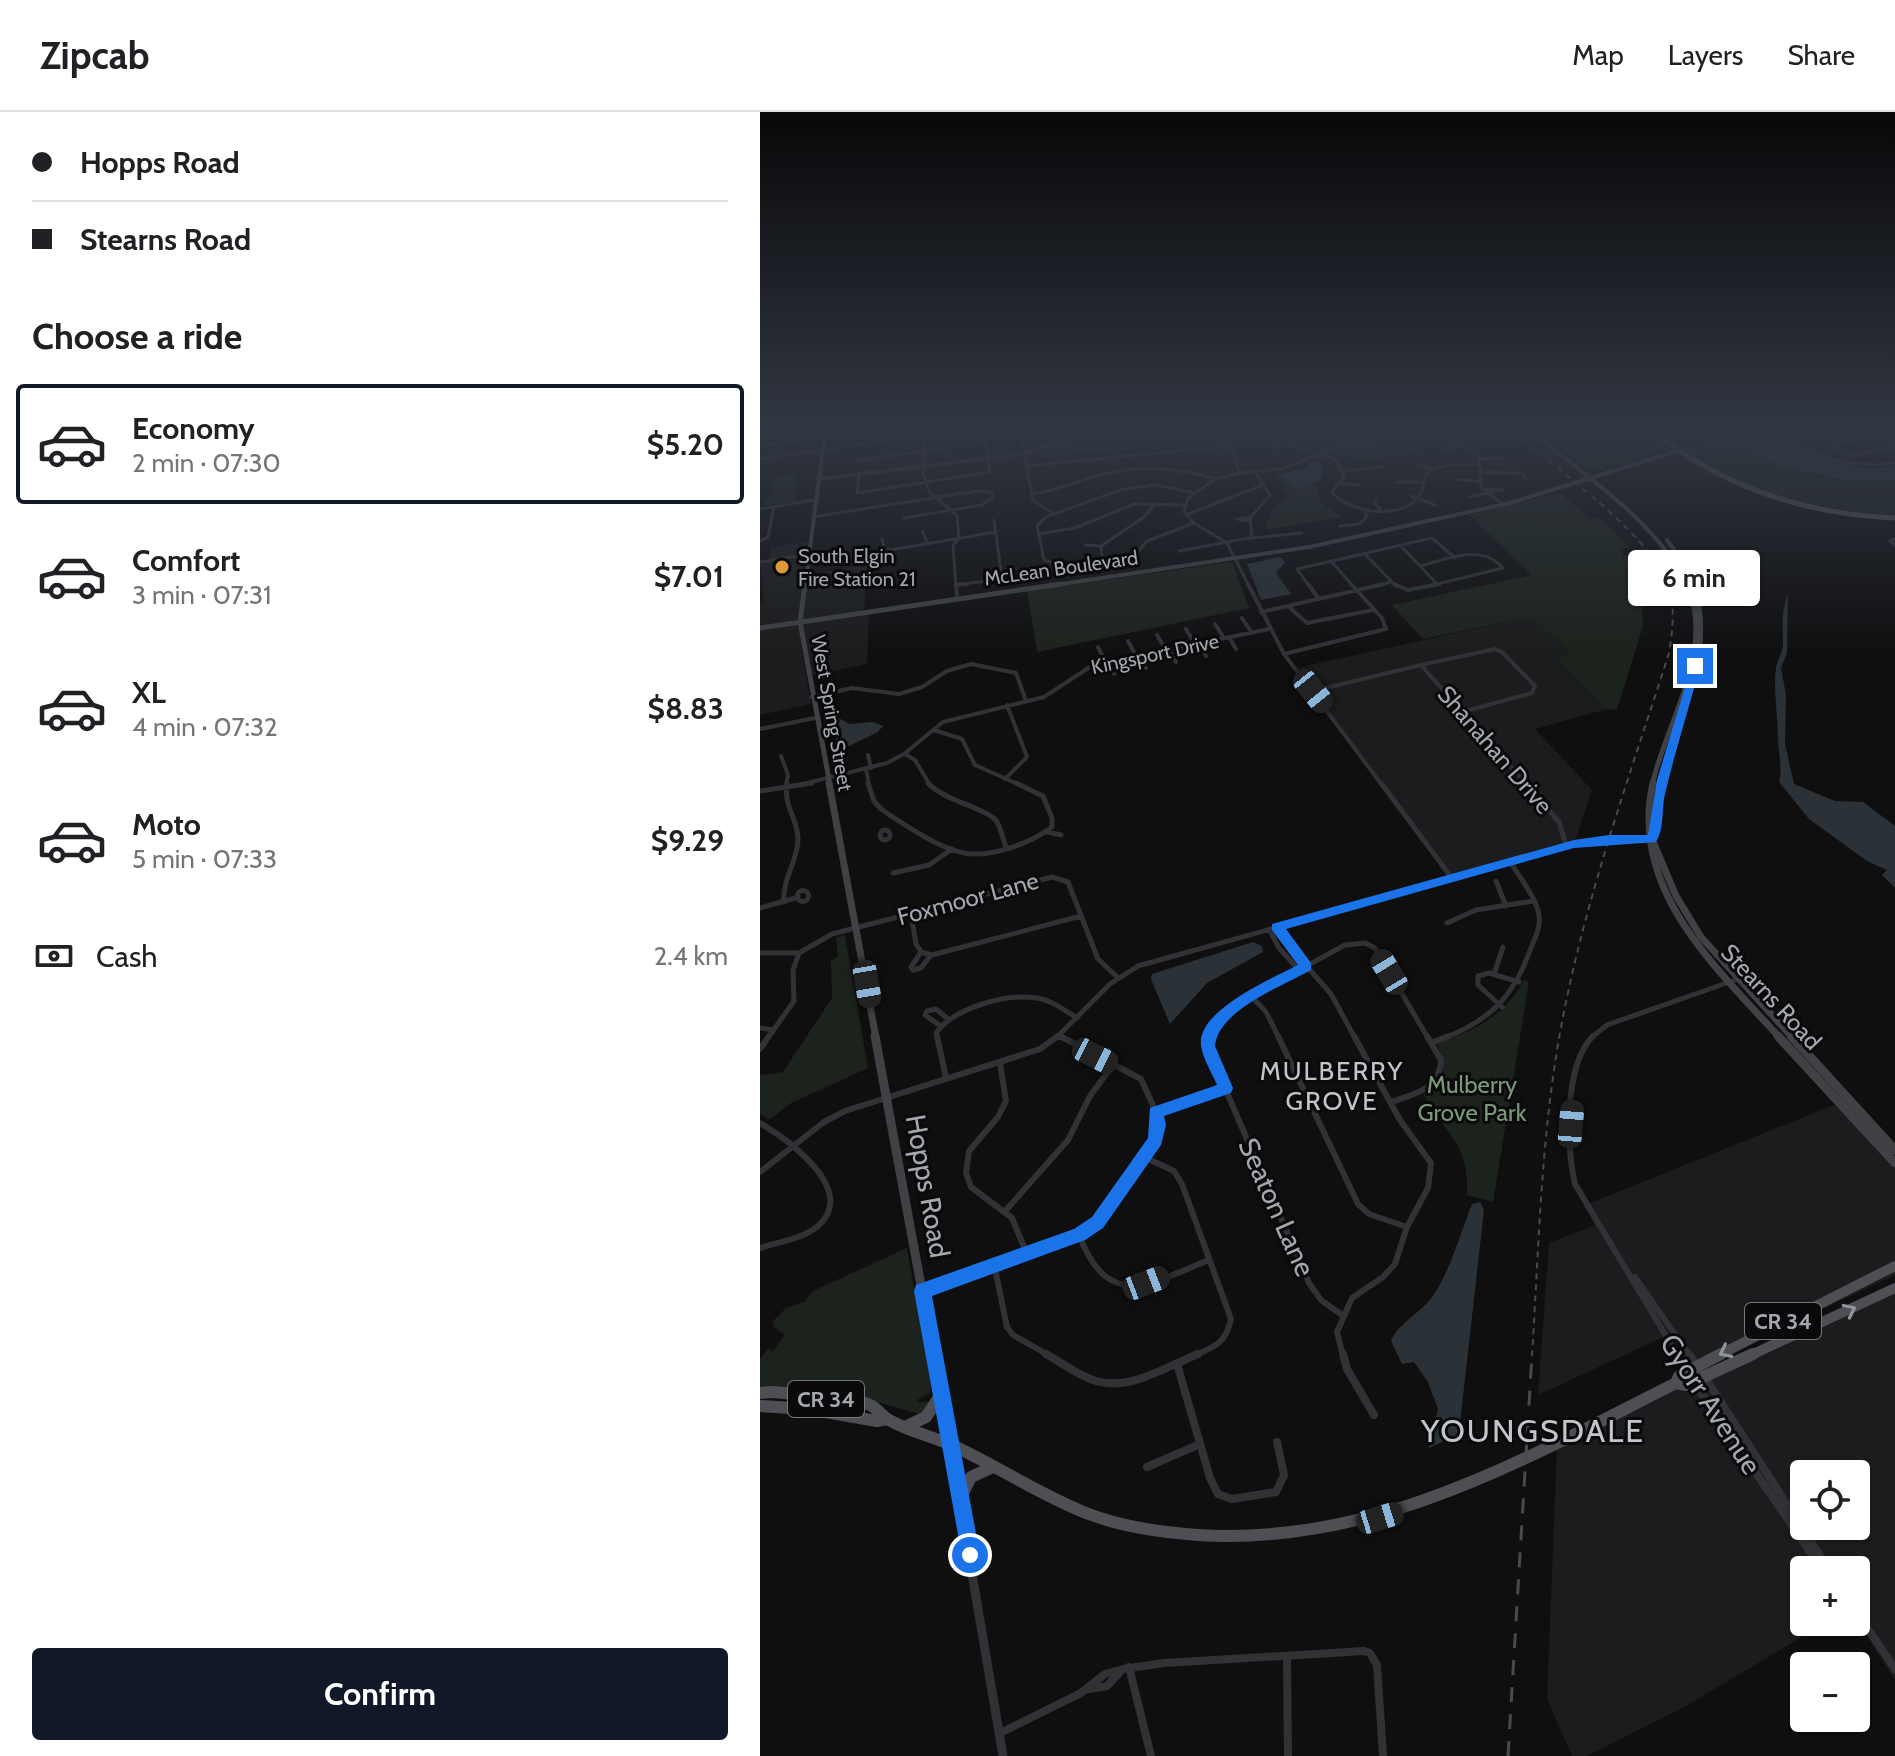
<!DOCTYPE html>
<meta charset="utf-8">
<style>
body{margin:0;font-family:Cabin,sans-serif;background:#f2f2f2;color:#202124;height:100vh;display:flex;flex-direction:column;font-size:30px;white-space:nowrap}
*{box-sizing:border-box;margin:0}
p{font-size:26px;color:#757577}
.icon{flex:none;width:44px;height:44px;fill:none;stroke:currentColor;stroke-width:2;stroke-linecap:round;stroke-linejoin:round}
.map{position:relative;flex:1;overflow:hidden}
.panel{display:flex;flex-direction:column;background:#fff;width:760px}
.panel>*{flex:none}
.top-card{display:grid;align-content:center;height:176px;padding:0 32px;background:#fff}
.tools{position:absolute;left:1030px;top:1348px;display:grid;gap:16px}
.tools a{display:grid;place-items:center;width:80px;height:80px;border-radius:8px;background:#fff;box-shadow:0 2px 6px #0004;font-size:40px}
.end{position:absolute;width:36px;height:36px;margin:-18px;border:10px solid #1a73e8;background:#fff;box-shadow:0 0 0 4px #fff}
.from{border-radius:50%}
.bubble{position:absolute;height:56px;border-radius:8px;background:#fff;box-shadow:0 2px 6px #0004;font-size:26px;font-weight:700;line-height:56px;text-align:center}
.car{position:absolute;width:24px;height:48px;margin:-24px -12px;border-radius:10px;box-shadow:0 0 6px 2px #0007;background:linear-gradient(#222 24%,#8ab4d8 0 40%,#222 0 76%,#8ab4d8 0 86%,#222 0)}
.top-card b{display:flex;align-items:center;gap:28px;height:76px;font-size:30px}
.top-card b+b{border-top:2px solid #e0e0e0}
.top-card i{width:20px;height:20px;background:#202124}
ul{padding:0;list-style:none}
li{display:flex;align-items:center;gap:24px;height:120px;margin:0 16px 12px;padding:0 16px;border:4px solid transparent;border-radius:8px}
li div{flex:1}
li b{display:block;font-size:30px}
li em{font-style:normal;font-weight:700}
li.active{border-color:#111827}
li>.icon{width:72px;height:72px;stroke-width:1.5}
h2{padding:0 32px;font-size:36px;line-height:96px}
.pay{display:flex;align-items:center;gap:20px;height:88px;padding:0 32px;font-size:30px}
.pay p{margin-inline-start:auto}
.action{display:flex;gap:16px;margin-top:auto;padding:16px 32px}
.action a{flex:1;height:92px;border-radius:8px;background:#111827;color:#fff;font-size:32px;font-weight:700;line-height:92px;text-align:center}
header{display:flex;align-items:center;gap:48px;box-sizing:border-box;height:112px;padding:0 40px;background:#fff;border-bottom:2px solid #e0e0e0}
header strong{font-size:38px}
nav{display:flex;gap:44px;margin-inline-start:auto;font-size:28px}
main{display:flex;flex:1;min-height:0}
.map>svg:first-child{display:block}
</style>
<header>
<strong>Zipcab</strong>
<nav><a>Map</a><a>Layers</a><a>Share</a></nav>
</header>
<main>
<section class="panel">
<div class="top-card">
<b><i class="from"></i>Hopps Road</b>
<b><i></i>Stearns Road</b>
</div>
<h2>Choose a ride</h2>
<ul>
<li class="active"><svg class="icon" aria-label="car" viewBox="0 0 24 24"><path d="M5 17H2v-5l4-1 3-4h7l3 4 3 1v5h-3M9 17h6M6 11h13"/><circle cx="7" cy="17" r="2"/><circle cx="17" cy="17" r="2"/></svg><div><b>Economy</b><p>2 min · 07:30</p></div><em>$5.20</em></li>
<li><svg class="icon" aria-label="car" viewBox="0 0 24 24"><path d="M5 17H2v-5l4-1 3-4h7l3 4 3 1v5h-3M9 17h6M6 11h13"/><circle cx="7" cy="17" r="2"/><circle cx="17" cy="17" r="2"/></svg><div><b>Comfort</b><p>3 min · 07:31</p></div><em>$7.01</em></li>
<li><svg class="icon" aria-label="car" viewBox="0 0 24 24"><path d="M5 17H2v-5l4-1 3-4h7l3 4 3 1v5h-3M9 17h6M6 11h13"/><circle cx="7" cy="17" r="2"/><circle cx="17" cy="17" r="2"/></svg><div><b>XL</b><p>4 min · 07:32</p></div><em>$8.83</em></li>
<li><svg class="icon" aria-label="car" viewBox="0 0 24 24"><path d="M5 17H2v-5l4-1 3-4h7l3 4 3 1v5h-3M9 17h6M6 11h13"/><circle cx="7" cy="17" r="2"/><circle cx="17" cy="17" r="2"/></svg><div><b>Moto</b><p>5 min · 07:33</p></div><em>$9.29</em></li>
</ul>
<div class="pay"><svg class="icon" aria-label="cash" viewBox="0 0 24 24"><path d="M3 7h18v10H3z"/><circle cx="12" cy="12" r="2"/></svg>Cash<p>2.4 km</p></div>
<div class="action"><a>Confirm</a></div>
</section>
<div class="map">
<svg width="1135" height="1644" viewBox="0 0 1135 1644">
<rect width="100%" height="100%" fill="#0f0f10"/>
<path fill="#1b1c1d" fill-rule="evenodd" d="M47,429L38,510L0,516V491L4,490L0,451L10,449V436Z
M108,452L104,500L41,509L47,463Z
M109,501L107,552L50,564L41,511Z
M771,505L810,542L797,547L847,597L775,617L832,678L816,727L692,764L535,556Z
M38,511L51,592L0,603V517Z
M1081,990L1135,1052V1163L933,1258L910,1222L778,1283L789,1131L835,1113L823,1094Z
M1135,1172V1568L1096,1507V1458H1044V1510H1067L926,1594L827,1644H812L787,1587L797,1334ZM1044,1362H1096V1414H1044Z"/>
<path fill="#1c231c" d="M342,314H436V321L445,329L283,345L277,340L327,322Z
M775,314H883L908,336L832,360Z
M889,314H952C962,334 1036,359 1059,364C1084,371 1110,370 1135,369V405L1071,400L991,375L917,338Z
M650,322L648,326L663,339L597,350L576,338L617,326Z
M35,362L36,389L2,394L12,383L11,366Z
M516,363C529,372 540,381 555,372L560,390L582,405L509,417L506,412L512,398L528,383Z
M800,381L830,407L840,406L870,435L860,437L864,443L877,442L883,448L894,473L884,475L881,482L883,514L857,598L847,597L796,546L810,542L771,505L663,527L632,493L772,463L709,403Z
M472,450L489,496L277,540L267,479Z
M85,823L108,956L31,991L9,1008L0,1002V963L23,960L72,886L71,849L78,844L76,826Z
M764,868L769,870L733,1090L707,1083C710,1031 685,1022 663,982C694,967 681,955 678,931C716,918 744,904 764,868Z
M147,1136L171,1274L169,1282L157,1288V1290H172L163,1303L107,1287L0,1278V1247L8,1237L13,1239L25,1223L14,1215L13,1209L26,1196L44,1190L53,1179Z"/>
<path fill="#2a3237" d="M952,314H1003L1046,338L1104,357L1135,354V369L1083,368L1025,356L963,326Z
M553,350L560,351L564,360L561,367L545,377L536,375L516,363L544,356Z
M520,445L525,450L516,461L531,482L501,488L487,452Z
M1028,482L1027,541L1021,556L1026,583L1025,632L1034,672L1075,689L1103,690L1135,714V776L1122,763L1127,758L1107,749L1049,707L1019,670C1023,655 1018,641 1018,626C1018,603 1013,579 1016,556C1017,548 1023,541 1023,532C1023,514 1021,500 1028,482Z
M76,604L89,612L113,610L123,614L118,620L83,637L76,629Z
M493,830L502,834L503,840L447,871L410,912L391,867L392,862Z
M720,1090L724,1098L699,1320L696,1324L669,1336L678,1297L668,1270L654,1250L642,1252L631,1229C638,1211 661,1201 673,1184C691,1157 700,1122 712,1092Z"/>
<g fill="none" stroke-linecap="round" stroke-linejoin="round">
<path stroke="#2a3237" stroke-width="2" d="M933,343L950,338L945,329H972"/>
<path stroke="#313235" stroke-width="3" d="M91,314L95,320L133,314
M157,314L165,337L163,361L169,379L197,404L199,426L193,434L196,474
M259,314L273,388L292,401
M295,314L297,322L305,329
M451,314L474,341L479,361
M487,314C508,333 548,333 577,349L584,364L572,380C596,407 665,410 665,363C681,350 700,352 719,353
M589,314L608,327
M1010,314C1042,343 1093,357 1135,351
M1032,314L1092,343
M1096,314L1133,334
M65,318L91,314
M0,320L44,314
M561,322L582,333
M1051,323L1097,314
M693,327L712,319
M1073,332L1135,320
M0,334L64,324
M713,337L728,332
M683,339L700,332
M514,341L517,331
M1089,344L1135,335
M0,347L223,314
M720,347L743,346
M97,349L226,329
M655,350L671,357
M266,354L468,334
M583,359L622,355
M721,360L761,361L766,367
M99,363L97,381L230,360L224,314
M698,368L720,369
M636,370H664
M579,371L599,373
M434,381L397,373L363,377L286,405L277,414L284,448L311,456L362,449L376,442L387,429L434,411
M271,382C297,379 319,368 344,362C380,353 420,356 456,367
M651,384L675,393
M709,385L743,378L723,377
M616,389L614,391L620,397
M0,397L54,388
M426,403L503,373
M52,405L217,379L230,380L234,385L222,393L144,406
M490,409L477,407L491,405
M580,414L599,412L607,405L605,399
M163,420L167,431
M278,422L315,416L374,392L424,393
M492,426L490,406L510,383L495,360
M122,427L125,439
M1135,427L1130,429L1135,433
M0,429L8,425L14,395
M325,433L341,434
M640,433L676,471
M80,434L83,446
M419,439L483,427L542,421
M604,441L636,474
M571,449L593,474
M0,450L48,442
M47,452L236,420
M343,452L341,434L384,405L395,392
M660,454C687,447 722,431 743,456L669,474
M196,473L242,467L234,408
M489,474L467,431L434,411L424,400L428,386L456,367L479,361L522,357L582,333L646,320L679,323L712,337L720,347L721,376L743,392
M549,474L537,457L672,426L695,446
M616,474L631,470"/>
<path stroke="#313235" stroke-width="4" d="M196,472L197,487
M488,472L524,542L622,673
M548,472L559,487
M634,472L648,478L679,472
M196,473L207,472
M528,494L547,511L613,498
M501,500L624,472
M482,506L492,521
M455,512L464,526
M426,517L435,532
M397,523L406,538
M469,525L476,537
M368,529L376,544
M438,532L446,544
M338,535L346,551
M735,537L742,540L775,574L772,581L702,600L661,553Z
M409,538L416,550
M524,542L626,517L622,506L591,472
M379,544L386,556
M349,550L354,562
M553,579L661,553
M51,585L92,576L139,582L162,575L187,559L211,552L256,561L266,589
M702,600L767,673
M0,617L55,606
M174,618L202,627L215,653L260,673
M145,642L155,648L170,673
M108,643L111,656
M21,644L28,663L26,673
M106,657L109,673
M245,667L267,645L247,593
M39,673L127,651L144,642L183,610L284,585L333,553L509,517"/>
<path stroke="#313235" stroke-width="5" d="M108,671L114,689L121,697C145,713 176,735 204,741C231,746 271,731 292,715V706L283,684L256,671
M168,671C184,689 230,697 237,710C241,717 243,727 246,735
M621,671L691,765
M765,671L799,710L806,733
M0,679L52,671
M120 723a5 5 0 1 1 10 0a5 5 0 1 1-10 0Z
M288,720L301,723
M869,727H891
M133,761L169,753L192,737
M736,769L746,794
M37.5 784a5.5 5.5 0 1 1 11 0a5.5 5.5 0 1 1-11 0Z
M24,790C22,767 38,749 38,727C38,707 23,694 27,671
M0,796L36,786
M151,802L156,832L161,840L172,843L321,804
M687,811L716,798L773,789
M517,815L528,833L571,882L595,926
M509,817L519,836L539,858
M161,840L151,855L153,858L161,856L171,843
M0,841H39
M734,862L743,835
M491,884L506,900L519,926
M742,895L718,873V864L729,861L759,870
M179,913L165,903L167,899L176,897L188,907
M0,916L14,918
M300,924L303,926
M8,926L34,889L33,858L39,841L72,822L292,765L308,770L338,847L356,864
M177,926L176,921C194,896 246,881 277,886C291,888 304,898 317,906
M296,926L350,872L378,854L828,729
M448,926L475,893L585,833L605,831L615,836L668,926
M684,926C729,909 753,885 769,841C773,830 781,816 779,804C777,786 759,765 750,749
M831,926L847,913L978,867"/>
<path stroke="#313235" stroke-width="6" d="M177,924L186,966
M449,924V939L549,1171L561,1188L582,1203
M518,924L598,1092L609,1102L647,1115
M833,924C804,953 806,1034 815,1072L918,1244
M673,930L689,924
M0,937L9,924
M240,951L246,989L238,1005L209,1039L206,1061L211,1075L252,1106L266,1140
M631,990C655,982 680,977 681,948L667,924
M396,1000L465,976
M0,1011C27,1027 99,1078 58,1114C43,1127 18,1130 0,1136
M384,1045L414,1059L422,1072L471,1207C466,1231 455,1235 433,1244
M0,1060L64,1010L85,999L280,937L298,924
M247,1097L308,1028L330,984L353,953
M319,1123C349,1200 389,1172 449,1148
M234,1152L247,1215L253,1223L290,1244
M875,1165L930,1244
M162,1179L329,1117L352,1093L395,1028L398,1013L396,1000L381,967L300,924
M583,1244L577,1220L592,1186L623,1165L635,1152L647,1115L668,1076L671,1051L640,1008L594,924"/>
<path stroke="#313235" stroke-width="8" d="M286,1242C302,1251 319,1264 336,1269C370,1279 408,1254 438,1242
M583,1242L587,1257L614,1303
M917,1242L928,1260
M929,1242L936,1252
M417,1252L450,1366L458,1382L472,1387L516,1380L524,1363L517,1330
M946,1267L1066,1453
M935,1272L1055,1447L1067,1456
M387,1355L440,1332
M1096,1499L1135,1557
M527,1545L528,1644
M369,1555L391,1644
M329,1577L347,1574L360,1560
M240,1621L321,1581L345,1562L363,1557L404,1551L604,1539L610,1541L617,1553L623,1644"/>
<path stroke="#313235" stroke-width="4" d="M58,367L264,342L340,314"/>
<path stroke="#313235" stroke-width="9" d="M190,1332L243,1644"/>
<path stroke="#3f4145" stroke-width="4" d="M764,314C819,359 897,409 928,474
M907,428L927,455L934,474
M45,474L66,314
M288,474L549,435L750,391L917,339"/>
<path stroke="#3f4145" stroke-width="5" d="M45,472L40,510L70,673
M0,516L301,472
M892,673C907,608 956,539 927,472
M902,673C916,608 958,539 933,472"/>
<path stroke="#3f4145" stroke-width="7" d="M69,671L116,926
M893,671C869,778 955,854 1020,926
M902,671L892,727L916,784L941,825L1033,926"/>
<path stroke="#3f4145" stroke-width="9" d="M115,924L174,1244
M1018,924L1135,1051
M1031,924L1135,1038"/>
<path stroke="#3f4145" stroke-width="11" d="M174,1242L190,1332"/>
<path stroke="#4d4f54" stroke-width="5" d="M887,314C958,374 1043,402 1135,406"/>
<path stroke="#4d4f54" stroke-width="10" d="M957,1244L1135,1154
M989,1244L1135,1176"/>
<path stroke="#4d4f54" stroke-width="12" d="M916,1271L926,1273L993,1242
M0,1281L14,1280C38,1283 90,1284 110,1293C117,1296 122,1304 129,1308C150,1320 175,1325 196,1335C240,1356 281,1383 326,1401C362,1415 400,1420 438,1423C615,1434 763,1348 916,1271L919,1264L961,1242
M0,1294L48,1297L117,1309L127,1307
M147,1314L166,1305L181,1282
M200,1387L211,1365L233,1355"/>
<path stroke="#484a4e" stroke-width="2" stroke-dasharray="6 5" stroke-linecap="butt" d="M746,314C790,352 884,417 906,468C916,492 913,516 909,541C870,663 826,784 802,910C781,1020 779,1132 772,1244"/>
<path stroke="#484a4e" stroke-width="3" stroke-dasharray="15 12" stroke-linecap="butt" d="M748,1644L772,1242"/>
<path stroke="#313235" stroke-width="5" d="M828,729L869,727"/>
</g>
<defs><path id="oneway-chevron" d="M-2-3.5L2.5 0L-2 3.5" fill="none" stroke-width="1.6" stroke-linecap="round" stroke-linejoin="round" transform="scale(2)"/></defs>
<g stroke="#91959e">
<use href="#oneway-chevron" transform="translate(1090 1198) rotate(-26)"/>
<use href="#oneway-chevron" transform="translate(965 1240) rotate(153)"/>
</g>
<linearGradient id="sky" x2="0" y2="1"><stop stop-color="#080809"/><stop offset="0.58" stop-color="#313742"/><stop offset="1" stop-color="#313742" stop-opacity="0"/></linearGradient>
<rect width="1135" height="544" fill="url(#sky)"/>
<path fill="#1a73e8" d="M932,552L940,554C929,597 915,639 905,682C901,698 905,715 896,730L814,736L526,817L551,851V858C523,874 458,898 455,934L473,976L471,981L404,1004L406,1013L401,1033L343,1116L325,1128L172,1184L220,1443L217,1450L210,1453L203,1450L154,1179L156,1173L314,1117L332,1105L388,1026L390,996L457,973C452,961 442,945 441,933C437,898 513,866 538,853L512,818V812L814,728L849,723H888L897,668Z"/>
<circle fill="#de9a3a" stroke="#0a0a0b" stroke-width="3" cx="22" cy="455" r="8"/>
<g text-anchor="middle" stroke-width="6" stroke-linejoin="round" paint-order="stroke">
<g font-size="20" fill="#a2a7b0" stroke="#0a0a0b" text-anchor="start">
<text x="38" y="451">South Elgin<tspan x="38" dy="23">Fire Station 21</tspan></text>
</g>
<g font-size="20" fill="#a2a7b0" stroke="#0a0a0b">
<text transform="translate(301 456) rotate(-8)" y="7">McLean Boulevard</text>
<text transform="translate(395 542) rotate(-12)" y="7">Kingsport Drive</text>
<text transform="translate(72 601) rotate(80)" y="7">West Spring Street</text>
</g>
<g fill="#0a0a0b" stroke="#74787e" stroke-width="2">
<rect x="985" y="1191" width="76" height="36" rx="6"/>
<rect x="28" y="1269" width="76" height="36" rx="6"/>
</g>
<g font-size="22" font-weight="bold" fill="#a2a7b0">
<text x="1023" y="1217">CR 34</text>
<text x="66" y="1295">CR 34</text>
</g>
<g font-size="24" fill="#a2a7b0" stroke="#0a0a0b">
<text transform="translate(735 638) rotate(49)" y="8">Shanahan Drive</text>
<text transform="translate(208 787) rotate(-15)" y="8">Foxmoor Lane</text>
<text transform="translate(1011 885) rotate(47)" y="8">Stearns Road</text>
</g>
<g font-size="24" fill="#7b997a" stroke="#0a0a0b">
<text x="712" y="981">Mulberry<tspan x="712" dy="28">Grove Park</tspan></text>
</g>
<g font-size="26" letter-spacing="2" fill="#c2c6cc" stroke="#0a0a0b">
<text x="572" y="968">MULBERRY<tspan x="572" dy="30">GROVE</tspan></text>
</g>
<g font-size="28" fill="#a2a7b0" stroke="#0a0a0b">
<text transform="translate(168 1074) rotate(80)" y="10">Hopps Road</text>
<text transform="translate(517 1095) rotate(66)" y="10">Seaton Lane</text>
<text transform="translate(951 1292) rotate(57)" y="10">Gyorr Avenue</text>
</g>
<g font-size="32" letter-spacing="2" fill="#c2c6cc" stroke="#0a0a0b">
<text x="773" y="1330">YOUNGSDALE</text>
</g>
</g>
</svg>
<div class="tools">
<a><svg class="icon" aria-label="locate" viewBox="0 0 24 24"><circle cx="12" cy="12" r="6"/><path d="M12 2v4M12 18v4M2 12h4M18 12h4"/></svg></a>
<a>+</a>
<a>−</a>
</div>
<i class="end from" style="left:210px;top:1443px"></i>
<i class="end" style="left:935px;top:554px"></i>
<div class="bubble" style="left:868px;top:438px;width:132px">6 min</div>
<i class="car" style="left:553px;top:579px;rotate:141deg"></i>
<i class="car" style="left:629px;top:860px;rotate:329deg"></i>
<i class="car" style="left:107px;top:872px;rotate:170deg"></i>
<i class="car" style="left:335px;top:944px;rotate:117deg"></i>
<i class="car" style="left:811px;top:1012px;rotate:5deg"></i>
<i class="car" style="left:386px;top:1171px;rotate:69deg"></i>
<i class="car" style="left:620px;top:1406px;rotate:73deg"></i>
</div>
</main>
